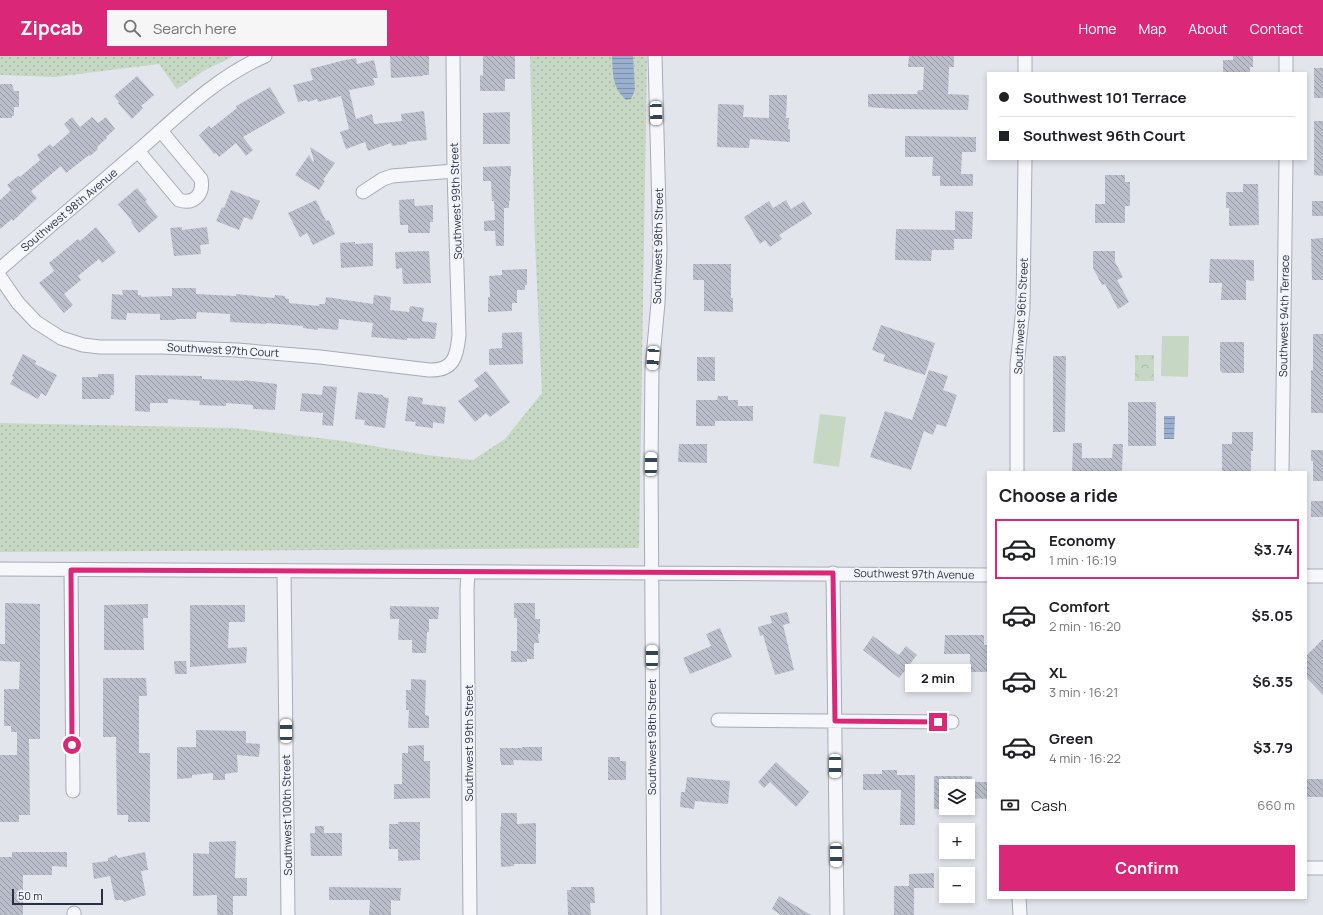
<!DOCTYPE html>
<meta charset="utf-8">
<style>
body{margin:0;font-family:Manrope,sans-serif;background:#f6f6f6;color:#202124;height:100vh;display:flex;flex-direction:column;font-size:15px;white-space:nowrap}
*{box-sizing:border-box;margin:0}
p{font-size:13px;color:#757577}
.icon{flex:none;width:22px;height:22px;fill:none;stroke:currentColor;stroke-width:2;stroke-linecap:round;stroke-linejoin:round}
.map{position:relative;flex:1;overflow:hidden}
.details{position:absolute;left:987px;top:415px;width:320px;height:428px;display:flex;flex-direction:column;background:#fff;border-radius:0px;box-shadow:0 2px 6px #0003}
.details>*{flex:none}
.banner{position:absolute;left:987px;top:16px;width:320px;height:88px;border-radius:0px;box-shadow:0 2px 6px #0003;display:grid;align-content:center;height:88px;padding:0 12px;background:#fff}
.fabs{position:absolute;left:939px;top:723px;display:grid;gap:8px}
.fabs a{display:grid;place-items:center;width:36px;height:36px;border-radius:0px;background:#fff;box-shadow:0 2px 6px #0003;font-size:20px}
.scale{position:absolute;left:12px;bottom:10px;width:91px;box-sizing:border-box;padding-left:4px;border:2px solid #293046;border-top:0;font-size:11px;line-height:14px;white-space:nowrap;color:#293046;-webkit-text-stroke:3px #f3f5f9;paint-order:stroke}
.end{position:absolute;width:18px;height:18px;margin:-9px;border:5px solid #db2777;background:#fff;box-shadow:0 0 0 2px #fff}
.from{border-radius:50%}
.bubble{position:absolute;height:28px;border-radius:0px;background:#fff;box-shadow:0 2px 6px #0003;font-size:13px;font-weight:700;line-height:28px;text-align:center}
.car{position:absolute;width:12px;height:24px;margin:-12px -6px;border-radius:5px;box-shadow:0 0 3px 1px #0007;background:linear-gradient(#fff 24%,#345 0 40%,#fff 0 76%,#345 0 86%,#fff 0)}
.banner b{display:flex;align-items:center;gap:14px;height:38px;font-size:15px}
.banner b+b{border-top:1px solid #e0e0e0}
.banner i{width:10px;height:10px;background:#202124}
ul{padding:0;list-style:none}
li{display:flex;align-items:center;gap:12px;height:60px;margin:0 8px 6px;padding:0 4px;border:2px solid transparent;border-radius:0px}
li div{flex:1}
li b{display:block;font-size:15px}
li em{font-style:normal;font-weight:700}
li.active{border-color:#db2777}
li>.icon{width:36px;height:36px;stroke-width:1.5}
h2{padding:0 12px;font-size:18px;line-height:48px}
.pay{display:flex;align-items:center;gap:10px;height:44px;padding:0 12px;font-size:15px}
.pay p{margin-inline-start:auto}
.cta{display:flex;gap:8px;margin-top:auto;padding:8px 12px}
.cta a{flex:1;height:46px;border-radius:0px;background:#db2777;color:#fff;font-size:16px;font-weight:700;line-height:46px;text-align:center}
header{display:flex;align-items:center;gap:24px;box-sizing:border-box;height:56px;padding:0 20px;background:#db2777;color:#fff}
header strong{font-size:19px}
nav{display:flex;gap:22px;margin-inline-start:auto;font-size:14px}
.search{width:280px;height:36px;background:#f6f6f6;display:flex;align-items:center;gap:10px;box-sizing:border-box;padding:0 14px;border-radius:0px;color:#757577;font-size:15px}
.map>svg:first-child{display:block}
</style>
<header>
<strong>Zipcab</strong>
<div class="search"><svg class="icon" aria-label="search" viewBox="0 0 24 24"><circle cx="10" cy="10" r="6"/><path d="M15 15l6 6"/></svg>Search here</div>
<nav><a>Home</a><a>Map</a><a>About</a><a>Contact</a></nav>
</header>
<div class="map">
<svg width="1323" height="859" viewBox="0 0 1323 859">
<defs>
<pattern id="grass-dots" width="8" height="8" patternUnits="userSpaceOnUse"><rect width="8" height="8" fill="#c6d7c3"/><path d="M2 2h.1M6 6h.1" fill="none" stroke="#aab9a9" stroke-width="1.8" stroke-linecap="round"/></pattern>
<pattern id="park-crowns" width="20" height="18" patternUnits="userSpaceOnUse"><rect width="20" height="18" fill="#c6d7c3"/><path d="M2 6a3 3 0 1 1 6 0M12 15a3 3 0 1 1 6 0" fill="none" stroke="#aab9a9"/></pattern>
<pattern id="water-rules" width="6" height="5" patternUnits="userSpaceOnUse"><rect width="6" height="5" fill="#9bafcf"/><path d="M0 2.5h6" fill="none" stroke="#7e8faa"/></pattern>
<pattern id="building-back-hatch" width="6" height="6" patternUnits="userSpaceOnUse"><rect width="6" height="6" fill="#babeca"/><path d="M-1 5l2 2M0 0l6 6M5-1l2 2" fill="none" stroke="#979ba6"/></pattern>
</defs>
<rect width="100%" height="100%" fill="#e3e5ec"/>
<path fill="url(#grass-dots)" d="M0,0H234L205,14L177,33L159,8L55,21L0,19Z
M530,0H647L639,492L0,496V367L235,372L344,385L426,399L473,404L505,383L542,337L535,187Z"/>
<path fill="url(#park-crowns)" d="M1135,299H1154V325H1135Z"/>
<path fill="#c6d7c3" d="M1162,280H1189L1188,321L1161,320Z
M820,358L846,361L839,411L813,407Z"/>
<path fill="url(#water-rules)" d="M612,0H633L635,34L631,43L626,44C612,31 613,18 612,0Z
M1164,360H1175L1174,383H1164Z"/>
<path fill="url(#building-back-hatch)" d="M390,0H429V19H423V20L391,22Z
M483,0H515V23H505V35H480V19L483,20Z
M909,0H954V11H949L948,38L969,39L968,54L894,53L868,51V38H917L918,34H923L924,11H908Z
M1233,0H1253V11H1250V17H1223V4H1233Z
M356,2L357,8L374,4L378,22H373L375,29L349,34L356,63L372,58L374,68L402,65L401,58L424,55L427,84L407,86V88L392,90L391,87L368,95L365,86L346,93L340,76L349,73L341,40L318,46L317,43L308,46L307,44L298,46L293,29L313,24L310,13L341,5Z
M1314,12H1323V42H1314Z
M137,20L154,39L141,50L143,52L132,63L118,47L119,46L114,40Z
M0,28H12L14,35H19V51H14V60H12V62H0Z
M270,31L285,57L243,81L253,94L246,100L236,87L219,101L216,97L214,98L199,79L209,70L211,72L213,71L237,52L236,50Z
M769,39H787L786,62H789L788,73H790V86L750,83L749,92L717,91L718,48L744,49L743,61L769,62Z
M510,56V88H483V57Z
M72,61L80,71L92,61L98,67L106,61L115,73L106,81L107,82L97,91L98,93L90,100L89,99L66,117L61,110L31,135L37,142L13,165L12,163L0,173V144L11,134L7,129L18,120L20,121L40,104L37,99L50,88L53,91L70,76L64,68Z
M1314,65H1323V120L1314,119Z
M905,80L976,81V96H962L961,118H973V130H940V120H932L933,101H905Z
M310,91L335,107L323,124L325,125L319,134L295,119L309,99L313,106L314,105Z
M511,110V120H510V145H509V152H504V190H496L495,175H484V165L495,164L494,145H492L491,125H483V111Z
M1105,119H1125V126H1130V150H1125V167H1095V148H1105Z
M1243,128H1258L1259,169L1229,170V152H1226V136H1243Z
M137,132L147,144L145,145L158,161L139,177L131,166L132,165L118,148Z
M231,134L260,145L252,164L244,161L239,174L216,165L222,151L224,152Z
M414,143L415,150L433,149V166H430V177H408V169H400L399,144Z
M316,144L326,165L329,164L335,178L313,189L307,177L300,181L288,157Z
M786,144L791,153L804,145L812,158L779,179L782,183L770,191L765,184L760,188L744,161L769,145L773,152Z
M1312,145H1323V160H1312Z
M955,155L973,156L972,183H954V194H932L931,205L895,204L896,173L955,174Z
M96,171L116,196L102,207L99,203L78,220L81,224L64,238L73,249L64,257L39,227L54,215L49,207L78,183L80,185Z
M182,171V174L207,171L209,188L200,189L201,198L174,200L170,172Z
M1323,182V224H1312L1311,183Z
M355,186V188L373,187V210L341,212L340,187Z
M429,195L431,227L403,228L402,212L396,213L395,196Z
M1093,195H1115V206L1123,221L1117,224L1129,246L1118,253L1105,228L1102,229L1093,212Z
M1210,203L1254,204V225L1246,224V244H1221L1222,227H1209Z
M693,208H731V242H733V256L704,255V224H693Z
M527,213V229H525V234H517V247H512V255L488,256V241H490L489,220L502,219V214Z
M172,232H196V238L236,240V238L274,242L275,239L285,240V242L289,243V247L319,250V248H325L326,241L373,248L374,239L391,241L390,254L409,256L410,250L424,252L422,265L437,267L435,283L420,282V283L407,282V284L371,281L373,267L339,263L338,274L318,272V274L303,272V270L267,267L266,268L230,266V258L197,256L196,263H176V264H160V258L127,257L126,264L111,263L112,238L123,239L122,234H138V239H141V241L172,240Z
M881,269L935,287L925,319L883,305L885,299L872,294Z
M522,276L523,308L489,309V293L502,292V277Z
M1313,278H1323V357H1311V314H1313Z
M1220,286H1244V317H1223L1220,314Z
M23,298L36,305L35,308L57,319L46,340L41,337L38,343L10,328L14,321L12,320Z
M1053,300H1066L1065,376H1053Z
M697,301H715V325H697Z
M929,314L948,320L943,334L957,339L946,371L937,368L933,379L924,375L911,414L870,401L885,355L912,364Z
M486,315L510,346L490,361L486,357L475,366L458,345L479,330L474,324Z
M98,318H114V339H111L110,343H82V321H98Z
M135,319L202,320V323L244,325V324L277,328L275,354L253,353V349L226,347V350L199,349L200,345L168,343V347H150V356L135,355Z
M323,330L337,331L333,370L322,369L323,357L300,355L302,337L322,339Z
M358,336L383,339V341L389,342L385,372L364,369L365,364L355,363Z
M408,340L423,342L422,348L446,351L444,368L433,366V372L415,370L416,366L405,365Z
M718,340H728V344H738V350H753V365H715V370H696V344H717Z
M1128,346H1156V390H1128Z
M1232,376H1253V395H1251V416H1222V388H1232Z
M1073,387H1082V402H1112L1113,388H1123L1122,416H1072Z
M679,388H707V407L678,406Z
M1311,394H1323V425H1313V405H1311Z
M1311,445H1323V461H1311Z
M5,547L40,548V683H29L30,759H19V766H0V699H17V676H11V670H4V633H19L20,606L0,605V588H5Z
M514,547H535V563H540V578H538L539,587H534V603H527V606H511V595H517V562H514Z
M148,548V562H143L144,594H104V549Z
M190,549H245V566H229L228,592L247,591L246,607L190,611Z
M390,550L439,551L438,563H429V576H427L426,597H412V584H398L399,563H390Z
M787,556L790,567L783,569L794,614L775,619L763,579L760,580L758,571L772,567L770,560Z
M720,572L732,601L690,618L683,602L711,590L706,578Z
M945,579H984V589H987V616H970V598H944Z
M873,580L899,599L906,590L917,599L899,622L863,594Z
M1323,583V639L1306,621V600Z
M174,605H186L187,618H175Z
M103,622H146L147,640H139V697H150V766H128V759H117L116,681H103Z
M411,623L426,624L425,659L429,660V672H408L409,654H406V634H411Z
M196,674L246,675V687L260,688L259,701L237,699L238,716L225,718V724H213V717L192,719V722L177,723V691H196Z
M424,689V705H430V742L394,743V728H402V697H408V690Z
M522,691H542V705L513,704L514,709H501V704L500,705V692H522Z
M608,701H620V705H626V724H608Z
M776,706L809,736L796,751L770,726L764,732L758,726Z
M882,714H897V719H915V769H900L901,734H863V718H882Z
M934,720H972V726H987V743L968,742V730H946V753H934Z
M687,721L730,725L728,748L695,745L694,753L680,751L681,736H685Z
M1306,723H1323V741H1306Z
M501,757H517V768L536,767V808H514V810L501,811L500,771H501Z
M398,766H420V804L398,805V793H389V768H398Z
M315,770H324V777H342V800H311L310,777H315Z
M236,785L235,822H247V840H233V859H217V840L216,839L193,840V797L209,798V786Z
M12,796H67V811L52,810V819H23V859H0V801H12Z
M145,796L148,814L141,815L146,839L124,846L123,844H115L110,820L94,823L92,807L108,805V802L116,799L118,802Z
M934,817V832H914V859H894V830H909V818Z
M329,831L401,832L400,845L391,844V859H369L370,844H329Z
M571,831H594L595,847H590L591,859H568L567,834H571Z
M779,840L811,859H781L772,853Z"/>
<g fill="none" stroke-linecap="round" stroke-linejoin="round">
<g stroke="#a7abb7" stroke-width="15">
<path id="minor" d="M1025,17V0
M1286,17V0
M138,95L179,144C194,149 204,138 201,123L161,75
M363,136L383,123L392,120L454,115
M0,213C46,173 93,134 139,94C178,60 216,21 265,0
M0,221L18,247L36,266L61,282L83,289L100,291H161L237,294L320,301L429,314C454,315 457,300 459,279L454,115L453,0
M1017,416V309L1023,252L1025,103
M1282,416L1286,103
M0,513L988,519
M71,514L73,735
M284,515L288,859
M468,516L467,534L470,859
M833,517L837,859
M1306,520H1323
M718,664L952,666
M1306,812H1323
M1019,842L1020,859
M74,857V859
M654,859L651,408L652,312L658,247L660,193L655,0"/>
</g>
<use href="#minor" stroke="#f6f7fa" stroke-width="13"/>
</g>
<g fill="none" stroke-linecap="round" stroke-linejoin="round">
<path stroke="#db2777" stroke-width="5" d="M72,689L71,514L833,517L835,665L938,666"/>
</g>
<g text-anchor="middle" stroke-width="3.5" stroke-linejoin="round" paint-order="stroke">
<g font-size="11" fill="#293046" stroke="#f3f5f9">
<text transform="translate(456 145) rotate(-92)" y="4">Southwest 99th Street</text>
<text transform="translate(69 154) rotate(-40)" y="4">Southwest 98th Avenue</text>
<text transform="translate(658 190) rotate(-89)" y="4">Southwest 98th Street</text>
<text transform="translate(1021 260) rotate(-87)" y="4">Southwest 96th Street</text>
<text transform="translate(1284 260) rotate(-89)" y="4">Southwest 94th Terrace</text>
<text transform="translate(223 294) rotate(3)" y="4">Southwest 97th Court</text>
<text transform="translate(914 518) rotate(1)" y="4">Southwest 97th Avenue</text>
<text transform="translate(652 681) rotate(-90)" y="4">Southwest 98th Street</text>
<text transform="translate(469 687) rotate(-90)" y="4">Southwest 99th Street</text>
<text transform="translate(287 759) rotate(-91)" y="4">Southwest 100th Street</text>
</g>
</g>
</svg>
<div class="fabs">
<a><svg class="icon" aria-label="layers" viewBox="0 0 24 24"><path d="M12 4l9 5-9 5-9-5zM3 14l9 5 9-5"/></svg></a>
<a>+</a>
<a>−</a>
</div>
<div class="scale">50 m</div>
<i class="end from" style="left:72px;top:689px"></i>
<i class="end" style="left:938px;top:666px"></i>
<div class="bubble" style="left:905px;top:608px;width:66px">2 min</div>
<i class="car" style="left:656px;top:57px;rotate:178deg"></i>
<i class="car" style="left:653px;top:302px;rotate:184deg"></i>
<i class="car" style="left:651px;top:408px;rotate:1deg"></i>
<i class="car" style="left:652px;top:601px;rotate:0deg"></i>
<i class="car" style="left:286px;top:675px;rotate:0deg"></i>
<i class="car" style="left:835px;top:710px;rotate:180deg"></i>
<i class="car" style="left:836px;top:799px;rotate:179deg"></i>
<div class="banner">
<b><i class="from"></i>Southwest 101 Terrace</b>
<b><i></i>Southwest 96th Court</b>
</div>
<section class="details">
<h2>Choose a ride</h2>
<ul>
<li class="active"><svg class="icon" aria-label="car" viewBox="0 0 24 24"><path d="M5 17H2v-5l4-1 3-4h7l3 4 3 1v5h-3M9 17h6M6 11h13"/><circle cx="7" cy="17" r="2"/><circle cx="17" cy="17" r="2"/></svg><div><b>Economy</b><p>1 min · 16:19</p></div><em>$3.74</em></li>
<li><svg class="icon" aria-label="car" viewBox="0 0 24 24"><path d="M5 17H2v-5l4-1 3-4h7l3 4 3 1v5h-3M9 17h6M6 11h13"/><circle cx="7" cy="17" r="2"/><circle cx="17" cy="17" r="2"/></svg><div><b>Comfort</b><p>2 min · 16:20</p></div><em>$5.05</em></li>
<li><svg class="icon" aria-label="car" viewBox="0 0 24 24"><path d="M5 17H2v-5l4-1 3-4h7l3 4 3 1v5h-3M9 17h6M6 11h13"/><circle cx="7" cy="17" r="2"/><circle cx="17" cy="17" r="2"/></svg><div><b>XL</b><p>3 min · 16:21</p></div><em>$6.35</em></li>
<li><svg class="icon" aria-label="car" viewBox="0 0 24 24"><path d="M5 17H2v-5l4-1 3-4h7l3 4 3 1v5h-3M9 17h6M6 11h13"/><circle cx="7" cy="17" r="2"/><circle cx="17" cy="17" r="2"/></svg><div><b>Green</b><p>4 min · 16:22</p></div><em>$3.79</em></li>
</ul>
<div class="pay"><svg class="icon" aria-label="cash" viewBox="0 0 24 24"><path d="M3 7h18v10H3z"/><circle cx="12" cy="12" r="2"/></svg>Cash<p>660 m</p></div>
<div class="cta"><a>Confirm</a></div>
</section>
</div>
